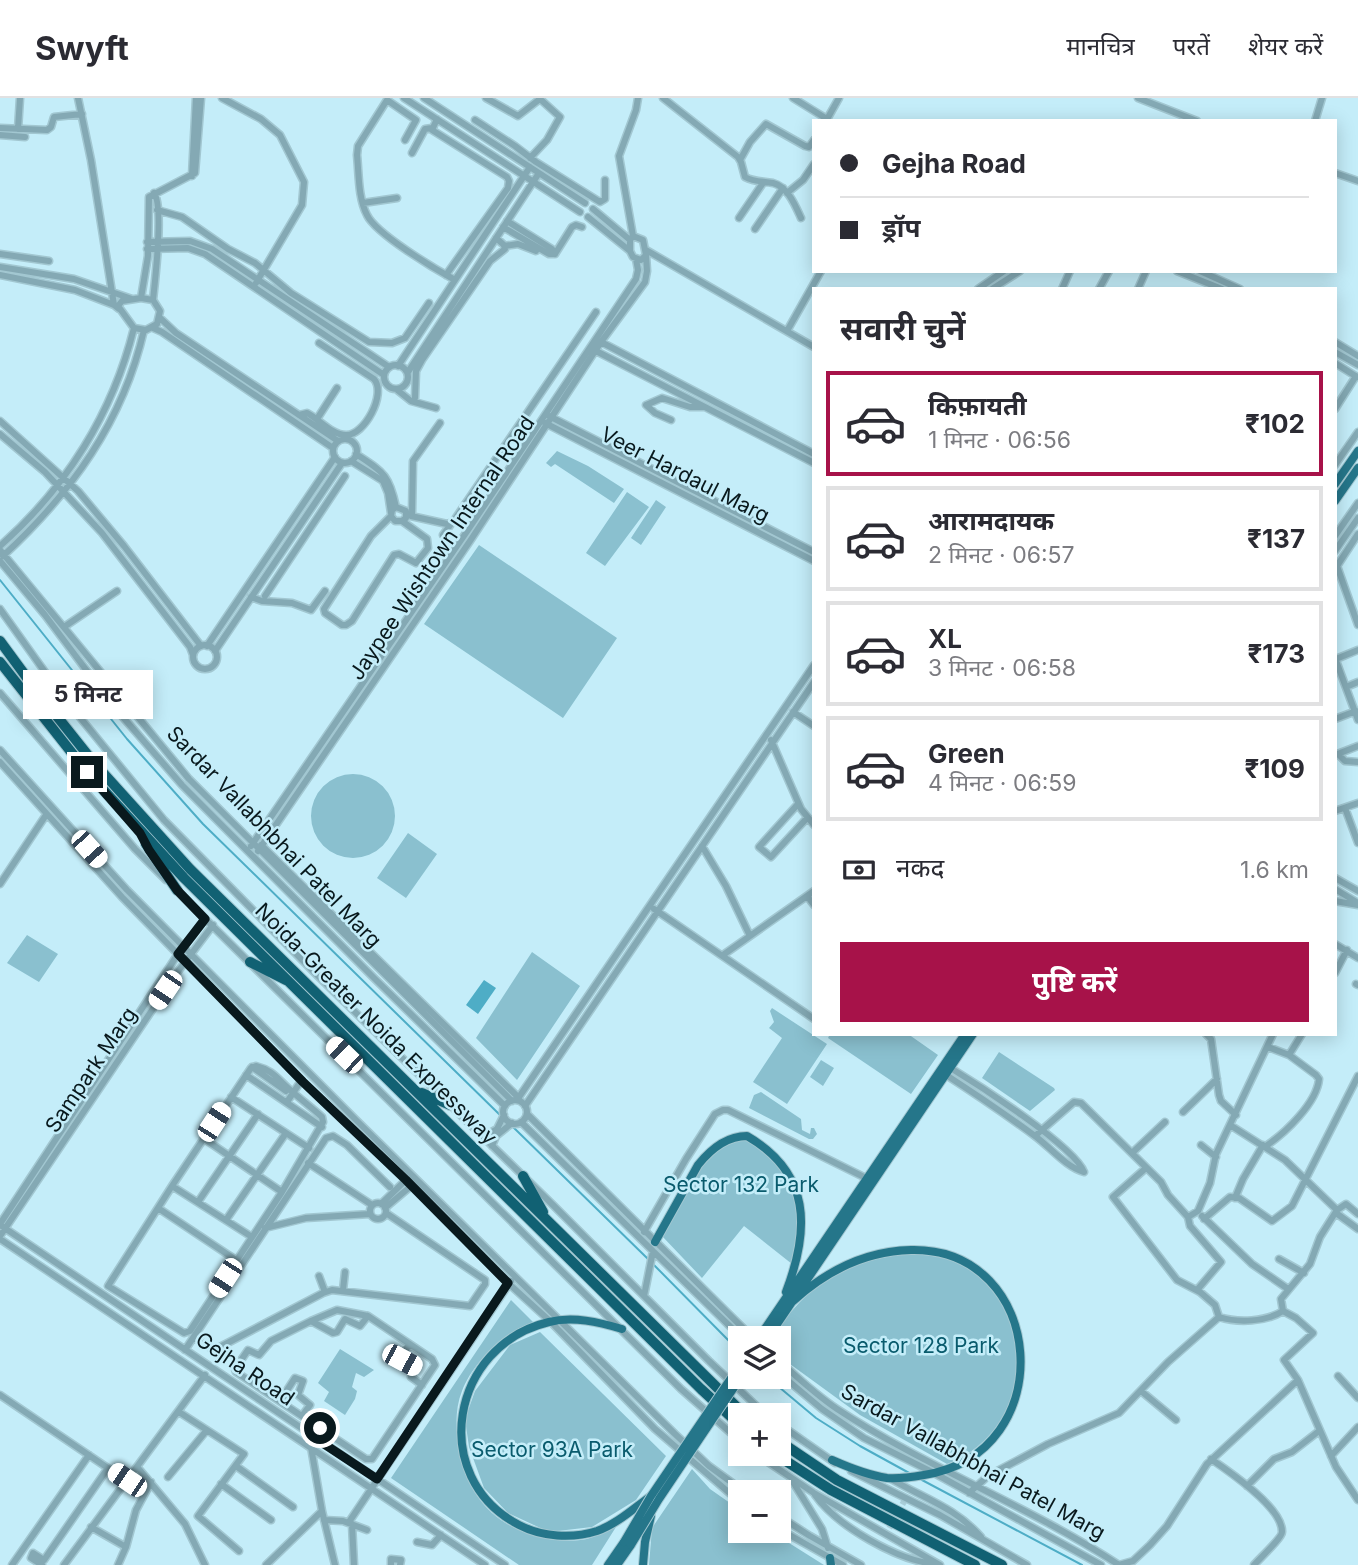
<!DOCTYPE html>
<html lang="hi">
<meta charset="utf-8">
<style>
body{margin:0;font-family:Inter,"Noto Sans Devanagari",sans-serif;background:#f2f2f3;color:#2b2b33;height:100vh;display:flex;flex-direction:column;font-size:26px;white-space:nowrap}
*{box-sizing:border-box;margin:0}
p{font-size:23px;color:#7c7c81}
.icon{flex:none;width:38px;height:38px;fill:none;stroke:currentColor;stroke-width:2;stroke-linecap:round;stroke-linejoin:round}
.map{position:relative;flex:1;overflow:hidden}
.sheet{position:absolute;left:812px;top:189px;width:525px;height:749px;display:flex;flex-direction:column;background:#fff;border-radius:0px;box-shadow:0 4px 18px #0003}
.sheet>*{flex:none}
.banner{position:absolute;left:812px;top:21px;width:525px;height:154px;border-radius:0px;box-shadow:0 4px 18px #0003;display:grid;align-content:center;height:154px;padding:0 28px;background:#fff}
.tools{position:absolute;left:728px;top:1228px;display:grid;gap:14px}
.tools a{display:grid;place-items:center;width:63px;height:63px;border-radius:0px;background:#fff;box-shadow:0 4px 18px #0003;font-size:35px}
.end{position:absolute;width:32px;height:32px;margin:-16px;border:9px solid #09191d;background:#fff;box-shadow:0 0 0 4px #fff}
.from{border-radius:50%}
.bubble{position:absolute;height:49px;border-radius:0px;background:#fff;box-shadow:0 4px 18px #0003;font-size:23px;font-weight:700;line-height:49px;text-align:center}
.car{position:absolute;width:21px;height:42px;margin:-21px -10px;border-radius:9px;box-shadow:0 0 5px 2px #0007;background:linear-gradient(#fff 24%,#345 0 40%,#fff 0 76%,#345 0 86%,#fff 0)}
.banner b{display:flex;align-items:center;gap:24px;height:66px;font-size:26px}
.banner b+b{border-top:2px solid #e1e1e2}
.banner i{width:18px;height:18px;background:#2b2b33}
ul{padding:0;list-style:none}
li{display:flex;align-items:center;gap:21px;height:105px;margin:0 14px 10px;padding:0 14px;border:4px solid #e1e1e2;border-radius:0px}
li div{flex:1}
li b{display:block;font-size:26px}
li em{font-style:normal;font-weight:700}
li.current{border-color:#a71249}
li>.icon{width:63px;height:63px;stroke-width:1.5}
h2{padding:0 28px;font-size:32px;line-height:84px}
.pay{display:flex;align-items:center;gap:18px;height:77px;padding:0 28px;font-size:26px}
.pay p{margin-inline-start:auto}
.action{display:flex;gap:14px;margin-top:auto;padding:14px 28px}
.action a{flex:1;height:80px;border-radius:0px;background:#a71249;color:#fff;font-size:28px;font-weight:700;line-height:80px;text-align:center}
header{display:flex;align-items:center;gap:42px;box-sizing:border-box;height:98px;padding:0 35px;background:#fff;border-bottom:2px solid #e1e1e2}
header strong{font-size:33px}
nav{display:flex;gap:38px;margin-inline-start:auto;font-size:24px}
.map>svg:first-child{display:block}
</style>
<header>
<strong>Swyft</strong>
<nav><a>मानचित्र</a><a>परतें</a><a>शेयर करें</a></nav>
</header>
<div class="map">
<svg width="1358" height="1467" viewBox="0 0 1358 1467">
<rect width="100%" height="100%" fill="#c4edf9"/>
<path fill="#8ac0cf" d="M557,353L588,368L624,391L614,405L555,366L551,369L546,365Z
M627,394L649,409L605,468L586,455Z
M656,402L666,409L641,447L631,440Z
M479,447L617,540L563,620L424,526Z
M311 718a42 42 0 1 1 84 0a42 42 0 1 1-84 0Z
M408,735L437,756L406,800L377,780Z
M27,837L58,856L39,884L7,865Z
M532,854L580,888L517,982L476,940Z
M772,910L827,946L787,1006L753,984L782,940L769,930L774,924L770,913Z
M830,936H908L938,957L911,996L828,940Z
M999,954L1054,990L1055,992L1030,1013L982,980Z
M821,962L834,970L823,988L810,979Z
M761,994L801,1021L802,1032L810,1036L811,1030H814L817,1036L813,1041H809L749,1010L754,997Z
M746,1041C795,1069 806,1114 792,1166L744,1128L702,1180L662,1138C683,1101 700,1049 746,1041Z
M916,1156C930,1158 945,1158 958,1165C1042,1207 1035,1333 947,1366L860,1317L779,1258V1241H772C805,1186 851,1158 916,1156Z
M511,1202L533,1224C524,1229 513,1233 505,1239C489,1250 469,1274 462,1293C454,1313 456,1335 460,1356C469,1401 499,1431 544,1440C558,1443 573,1444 587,1441C597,1438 607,1433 616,1429L592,1467H519L391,1380Z
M540,1234L666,1358L636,1402L592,1429L549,1434L508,1415L484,1390L469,1349L465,1321L475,1293L510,1247Z
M340,1251L374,1272L364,1279L356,1275L352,1289L357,1293L355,1301L345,1317L324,1303L329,1294L318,1285Z
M692,1371L710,1391L740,1412V1433H770L824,1467H649L652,1430Z"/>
<path fill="#4eadc6" d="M484,882L496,890L478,916L466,907Z"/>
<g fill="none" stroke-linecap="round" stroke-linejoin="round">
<path stroke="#4eadc6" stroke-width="2" d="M0,482L127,641L203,726L500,1017
M512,1028L648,1161
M652,1165L734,1248L740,1258
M767,1279L816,1320L860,1348L911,1376
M922,1382L1082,1467"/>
<path stroke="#a8cdd8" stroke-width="6" stroke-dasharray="6 3" stroke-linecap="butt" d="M885,1438L907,1398"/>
<g stroke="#a2c7d1" stroke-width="9">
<path id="minor" d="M78,0L91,62L114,207
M222,0L261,21L280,37L304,84L302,107L256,185
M404,0L580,114
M424,0L585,105
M486,0L518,18L540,1L560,19L547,42L530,60
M663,0L738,59L741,64L745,79C754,84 762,83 773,85C788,89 795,107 801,120
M793,0L827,21
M1138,0L1197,23
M437,21L432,32L507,79L509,83L508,90L446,177
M475,22L515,48L536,64L600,104L605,101V82
M826,23L839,0
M1315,23L1322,0
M0,30L47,32L51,29L54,19L82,16
M18,31L20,0
M0,37L25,39
M405,42L416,22L387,2L358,48L357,57C359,76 358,100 367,117C376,136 435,171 455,182
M412,55L425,31L432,30
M740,62L750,44L766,26L805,48L809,49L814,42
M1335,75L1358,83
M192,78L196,0
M787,95L803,82L814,66
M363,105L397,100
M593,111L630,142
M157,112L182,119L228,151L255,165L291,195L369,244L392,245L405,240L429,205
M588,119L630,153
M739,120L763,85
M507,123L552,151L555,156
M503,129L549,156H555
M755,131L783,90
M633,138L619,58L636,12L638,0
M633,138L643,142L646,157L641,162L633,159L630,153V142Z
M147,144L190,143L212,151L389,269
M504,148L518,146L536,153
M147,151L188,150L205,156L384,277
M646,152L814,249
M0,156L49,163
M555,156L572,129L576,127L582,129
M0,169L74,181L132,201
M1177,173L1222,191
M1200,173L1240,191
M0,177L75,192L114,207L119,211
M978,191L1004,173
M992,191L1020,173
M1062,191L1070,173
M1099,191L1109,173
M1138,191L1146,173
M141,200L148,158L149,99L195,75L201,0
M141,200L153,202L160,213L157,226L146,232L134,230L118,208L122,203Z
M153,202C155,183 164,108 154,95
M160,220L176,235L338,343
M153,230L162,234L333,350
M787,233L821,173
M601,244L814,356
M1335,244L1358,258
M596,253L814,365
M1335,254L1358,267
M1335,265L1357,279
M384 279a12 12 0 1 1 24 0a12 12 0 1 1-24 0Z
M398,268L530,69
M408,274L539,75
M396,291L411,303L436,310
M415,300L416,273L422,262L490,163L505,151L504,147L496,140
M1335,311L1356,278
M299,317L307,315C319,321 332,337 346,337C364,338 387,296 374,281L319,245
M549,318L814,454
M317,321L337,290
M671,322L655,315L646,307L662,300L690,309H703
M0,323L78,393L124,448L201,548
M545,325L814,463
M0,336L45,374L102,435L190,549L193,557
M333 353a12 12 0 1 1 24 0a12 12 0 1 1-24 0Z
M356,356C383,374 389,376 396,409L392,412L391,418L395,423H402L406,420V413L396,409
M351,363L383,383L388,395L391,415
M1335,367L1358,334
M408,417L411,418L412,416L413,363L440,325
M391,418L371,438L324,511L325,515L342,527H346L352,523L394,457L399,456L416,465L428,450L427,441L402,423
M411,418L447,426L453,424L596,214
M1358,436L1337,468L1358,527
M443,437L451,426
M1335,438L1358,405
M0,448C66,390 113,315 134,230
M0,452L189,681L512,1003
M1335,453L1358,420
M3,458C71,395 123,324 144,232
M0,463L45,517L114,609L182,687L374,880L505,1008
M265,498L345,378
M251,499L262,503L292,505L311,512L325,493
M0,511L60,595L164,722L315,875L554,1108L709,1263L767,1318
M64,529L117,493
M193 559a12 12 0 1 1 24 0a12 12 0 1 1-24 0Z
M207,548L335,359
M215,553L342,365
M1335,560L1358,622
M1336,561L1358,552
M1346,589L1358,584
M0,595L135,751L166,782
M793,614L814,628
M1335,621L1356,613
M771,642L801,711L814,727
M0,652L127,792L356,1022L675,1336L709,1368L746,1395
M1338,656L1345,663L1358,664
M1335,657L1358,648
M0,664L122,799L303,984L406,1082L508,1185L551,1224L655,1331L740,1404
M798,706L759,749L771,759L807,720
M1345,710L1358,745
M1335,713L1358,705
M261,747L519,1000
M251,748L470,429L636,181L638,172L636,161
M702,748L726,788L750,838
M258,753L470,443L601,244L645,184L647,173L646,157
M1335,780L1358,793
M0,786L46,717
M1335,791L1358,805
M176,792L681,1291L740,1343
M807,798L814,807
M1335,803L1358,807
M654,811L814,921
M1335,846L1358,860
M723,857L814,793
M1335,875L1347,852
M1356,886L1358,887
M1206,936L1211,941L1219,997L1221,1003L1236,1017
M1268,949L1289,957L1302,936
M256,968C272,972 277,980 288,990C299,1000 311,1009 322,1019L323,1024L282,1094L190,1233L184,1235L108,1188L172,1088L251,970Z
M252,969L286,993
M949,969C977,986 1074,1048 1084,1074
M943,975C974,995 1005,1016 1035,1038C1051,1050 1066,1069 1084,1074
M246,977L322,1029
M231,999L309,1050
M517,1002L814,567
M503 1014a12 12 0 1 1 24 0a12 12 0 1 1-24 0Z
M287,1004L301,983
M525,1008L814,584
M1183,1014L1217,981
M527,1016L754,1241
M521,1024L743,1241
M1035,1038L1074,1004L1081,1005L1161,1084L1168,1097L1188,1119L1190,1128L1221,1164L1197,1192
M483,1039L497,1031L504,1017
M203,1040L282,1094
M1201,1047L1216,1059
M492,1048L496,1038L512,1025
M1266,1048C1285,1035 1317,1005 1319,981L1316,977L1289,957
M1132,1055L1165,1024
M308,1065L372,1107
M1146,1070L1113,1099L1177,1182L1200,1194L1215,1207L1219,1219
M172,1088L252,1139
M1235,1100L1243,1081L1263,1047
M198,1104L258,1016
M370 1113a8 8 0 1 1 16 0a8 8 0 1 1-16 0Z
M381,1106L406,1082
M158,1110L236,1162
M385,1110L411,1088
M1337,1112L1346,1106L1358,1116
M1336,1115L1358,1131
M1202,1118L1252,1166L1288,1191
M1188,1119L1198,1113L1210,1085L1216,1056L1273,936
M1204,1121L1230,1099L1239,1100L1272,1123L1292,1108L1358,978
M226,1122L286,1035
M0,1126L178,856L205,821
M0,1127L505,1467
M265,1130L306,1120L370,1116
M644,1134L686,1061L715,1016L723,1012H728L870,1082
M0,1138L179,872L213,827
M0,1141L485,1467
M1279,1161L1304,1175
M319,1178L325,1194
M343,1192L345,1174
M644,1198L653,1153
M1283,1213L1296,1220L1313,1235L1284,1262L1298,1282L1336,1369L1358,1402
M368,1218L432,1261L435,1267L372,1361H366L236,1274L235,1271L248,1252L259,1257L271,1243L311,1223L333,1235L337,1234L345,1221L360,1228Z
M1219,1219C1238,1225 1266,1224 1283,1213L1281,1201L1310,1166L1320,1139L1337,1112L1285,1062L1230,1027
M311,1223L337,1212L368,1218
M194,1239L212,1251H216L323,1195L332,1192L470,1208L485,1186V1182L386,1115
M409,1246L401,1261L415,1270L411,1279L422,1287
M185,1252L326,1040L333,1038L347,1047L390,1089
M779,1263C797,1279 816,1297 837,1311C927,1370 1029,1408 1119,1467
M779,1275L822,1311L864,1340L934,1375L1101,1467
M1338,1278L1358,1300
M1141,1293L1176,1322
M0,1297L127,1383
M280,1303L295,1280L303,1283L298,1297L310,1307L302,1318
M179,1314L244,1356L198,1418L239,1453
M779,1326L835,1365
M311,1349L322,1413L335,1467
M1331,1358L1358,1329
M762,1360L814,1395L940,1467
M1211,1361C1230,1374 1283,1410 1282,1434C1282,1440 1259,1461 1254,1467
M236,1368L293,1409
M138,1370L185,1426L205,1467
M851,1373L940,1417L1027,1467
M168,1379L207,1332
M891,1381C923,1400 956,1410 981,1439
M793,1384L822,1431L828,1450
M221,1386L271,1422
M1247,1388L1274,1361L1292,1354L1319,1333
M969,1395L988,1378L1048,1346L1119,1315L1168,1264L1219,1219
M815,1397C837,1428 898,1463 936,1466
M779,1418L810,1438L861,1467
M324,1422L343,1423L367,1432
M349,1424L511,1183
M352,1426L354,1467
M91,1429L126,1449
M779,1431L843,1467
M417,1444L432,1447L441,1437
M12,1467L89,1357
M42,1467L31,1460L33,1455L44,1462L108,1370
M64,1467L205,1277
M118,1467L126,1449L136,1412L151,1384
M266,1467L322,1413
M391,1467V1461L401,1462L400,1467
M1119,1467L1133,1463L1150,1447L1167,1428L1207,1366L1298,1282"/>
</g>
<g stroke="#a2c7d1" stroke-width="10">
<path id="major" d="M1335,386L1358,353
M1335,403L1358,370
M655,1144L698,1067C710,1052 727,1038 747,1038C811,1075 810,1131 786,1194
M792,1204C826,1173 864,1153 911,1152C1046,1149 1063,1355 924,1377C912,1379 899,1381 887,1380C868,1377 850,1370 832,1362
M622,1231C599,1224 573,1218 549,1224C451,1247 427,1379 519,1427C542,1439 572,1441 597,1433C617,1426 634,1410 651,1398
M758,1241L965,936
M767,1241L973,936
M830,1460L831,1467
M608,1467L624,1444
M617,1467L631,1447
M643,1467L645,1444L651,1418"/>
</g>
<g stroke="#a2c7d1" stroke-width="12">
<path id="highway" d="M0,543L36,592L95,666L190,771L746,1318
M0,564L87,674L184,780L701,1291L740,1327
M146,746L177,792
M250,864L286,882
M422,995L450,1007
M523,1078L543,1114
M779,1343L837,1382L1002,1467
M759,1356L764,1362
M775,1356L831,1392L975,1467"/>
</g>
<use href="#minor" stroke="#84a9b4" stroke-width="6"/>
<use href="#major" stroke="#25768a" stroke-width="8"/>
<use href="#highway" stroke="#116173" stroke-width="10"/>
<g stroke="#a2c7d1" stroke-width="10" stroke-linecap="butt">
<path id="major-bridge" d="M624,1444L651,1398L740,1267
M631,1447L659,1401L741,1279"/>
</g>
<use href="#major-bridge" stroke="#25768a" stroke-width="8"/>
</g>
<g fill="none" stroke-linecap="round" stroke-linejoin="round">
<path stroke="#09191d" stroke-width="9" d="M87,674L140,735L149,752L177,792L205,821L178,856L303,984L406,1082L508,1185L377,1381L315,1340L320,1330"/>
</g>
<g text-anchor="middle" stroke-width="5" stroke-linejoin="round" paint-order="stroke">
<g font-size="21" fill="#09191d" stroke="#c4edf9">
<text transform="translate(685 377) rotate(27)" y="7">Veer Hardaul Marg</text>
<text transform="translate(442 450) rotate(-56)" y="7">Jaypee Wishtown Internal Road</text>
<text transform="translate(274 739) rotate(46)" y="7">Sardar Vallabhbhai Patel Marg</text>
<text transform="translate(376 926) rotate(45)" y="7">Noida-Greater Noida Expressway</text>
<text transform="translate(91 972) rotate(-56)" y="7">Sampark Marg</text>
<text transform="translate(245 1271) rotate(34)" y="7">Gejha Road</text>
<text transform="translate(973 1364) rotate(29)" y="7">Sardar Vallabhbhai Patel Marg</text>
</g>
<g font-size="21" fill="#095b6d" stroke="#c4edf9">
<text x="741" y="1094">Sector 132 Park</text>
<text x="921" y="1255">Sector 128 Park</text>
<text x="552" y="1359">Sector 93A Park</text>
</g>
</g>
</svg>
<div class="tools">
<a><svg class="icon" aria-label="layers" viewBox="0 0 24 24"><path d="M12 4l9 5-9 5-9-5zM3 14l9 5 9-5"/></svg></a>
<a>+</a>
<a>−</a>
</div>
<i class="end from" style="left:320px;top:1330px"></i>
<i class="end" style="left:87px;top:674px"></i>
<div class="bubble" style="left:23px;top:572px;width:130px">5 मिनट</div>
<i class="car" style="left:89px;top:751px;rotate:138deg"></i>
<i class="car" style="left:165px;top:892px;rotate:214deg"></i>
<i class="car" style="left:344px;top:957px;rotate:314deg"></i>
<i class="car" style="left:214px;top:1024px;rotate:33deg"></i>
<i class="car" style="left:225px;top:1180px;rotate:213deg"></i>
<i class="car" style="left:402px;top:1262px;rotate:118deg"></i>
<i class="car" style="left:127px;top:1382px;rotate:304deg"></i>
<div class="banner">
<b><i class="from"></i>Gejha Road</b>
<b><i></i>ड्रॉप</b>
</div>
<section class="sheet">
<h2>सवारी चुनें</h2>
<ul>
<li class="current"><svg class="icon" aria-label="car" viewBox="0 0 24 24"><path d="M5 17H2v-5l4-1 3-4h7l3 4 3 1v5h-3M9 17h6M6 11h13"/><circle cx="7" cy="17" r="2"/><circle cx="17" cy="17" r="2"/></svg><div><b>किफ़ायती</b><p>1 मिनट · 06:56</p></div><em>₹102</em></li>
<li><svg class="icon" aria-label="car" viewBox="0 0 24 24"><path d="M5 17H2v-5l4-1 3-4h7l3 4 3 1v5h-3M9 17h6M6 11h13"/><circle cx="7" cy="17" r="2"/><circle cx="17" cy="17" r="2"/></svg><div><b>आरामदायक</b><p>2 मिनट · 06:57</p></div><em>₹137</em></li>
<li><svg class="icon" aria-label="car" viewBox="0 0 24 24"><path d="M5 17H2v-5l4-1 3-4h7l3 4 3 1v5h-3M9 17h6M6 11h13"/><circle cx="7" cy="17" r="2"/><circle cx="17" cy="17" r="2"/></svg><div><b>XL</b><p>3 मिनट · 06:58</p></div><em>₹173</em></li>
<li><svg class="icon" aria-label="car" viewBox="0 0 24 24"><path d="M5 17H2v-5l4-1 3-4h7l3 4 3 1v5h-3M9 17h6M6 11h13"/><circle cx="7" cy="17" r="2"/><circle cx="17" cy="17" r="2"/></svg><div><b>Green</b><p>4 मिनट · 06:59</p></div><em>₹109</em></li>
</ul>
<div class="pay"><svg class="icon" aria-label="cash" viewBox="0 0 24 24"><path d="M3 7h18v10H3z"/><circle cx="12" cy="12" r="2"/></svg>नकद<p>1.6 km</p></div>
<div class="action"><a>पुष्टि करें</a></div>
</section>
</div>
